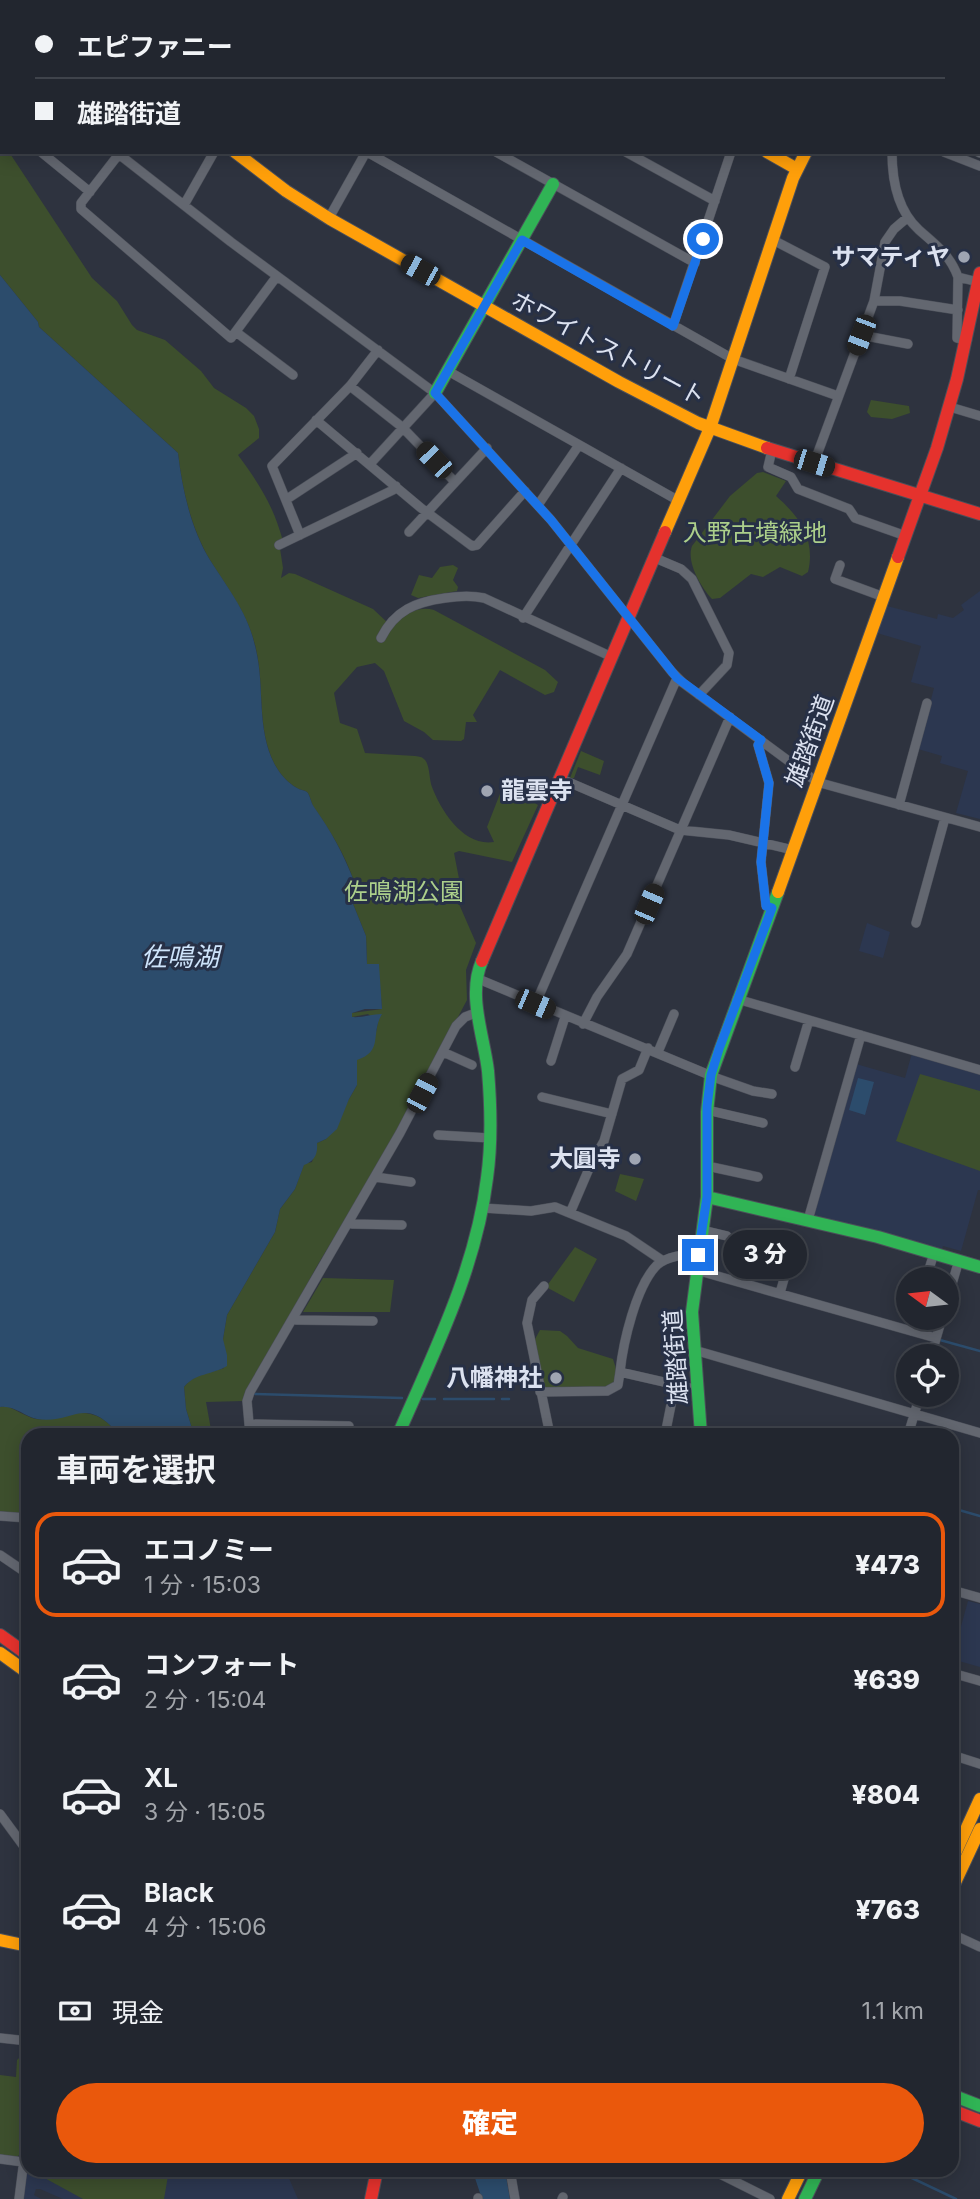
<!DOCTYPE html>
<html lang="ja">
<meta charset="utf-8">
<style>
body{margin:0;font-family:Inter,"Noto Sans JP",sans-serif;background:#2e323b;color:#f1f3f6;height:100vh;display:flex;flex-direction:column;font-size:26px;white-space:nowrap}
*{box-sizing:border-box;margin:0}
p{font-size:23px;color:#a2a5aa}
.icon{flex:none;width:38px;height:38px;fill:none;stroke:currentColor;stroke-width:2;stroke-linecap:round;stroke-linejoin:round}
.map{position:relative;flex:1;overflow:hidden}
.side{position:absolute;left:21px;top:1428px;width:938px;height:749px;display:flex;flex-direction:column;background:#22262f;border-radius:21px;box-shadow:0 4px 18px #0003,0 0 0 2px #3f434b}
.side>*{flex:none}
.hud{position:absolute;left:0px;top:0px;width:980px;height:154px;box-shadow:0 4px 18px #0003,0 0 0 2px #3f434b;display:grid;align-content:center;height:154px;padding:0 35px;background:#22262f}
.needle{width:46px;rotate:285deg}
.controls{position:absolute;left:896px;top:1267px;display:grid;gap:14px}
.controls a{display:grid;place-items:center;width:63px;height:63px;border-radius:50%;background:#22262f;box-shadow:0 4px 18px #0003,0 0 0 2px #3f434b;font-size:35px}
.end{position:absolute;width:32px;height:32px;margin:-16px;border:9px solid #1a73e8;background:#fff;box-shadow:0 0 0 4px #fff}
.from{border-radius:50%}
.bubble{position:absolute;height:49px;border-radius:24px;background:#22262f;box-shadow:0 4px 18px #0003,0 0 0 2px #3f434b;font-size:23px;font-weight:800;line-height:49px;text-align:center}
.car{position:absolute;width:21px;height:42px;margin:-21px -10px;border-radius:9px;box-shadow:0 0 5px 2px #0007;background:linear-gradient(#222 24%,#8ab4d8 0 40%,#222 0 76%,#8ab4d8 0 86%,#222 0)}
.hud b{display:flex;align-items:center;gap:24px;height:66px;font-size:26px}
.hud b+b{border-top:2px solid #3f434b}
.hud i{width:18px;height:18px;background:#f1f3f6}
ul{padding:0;list-style:none}
li{display:flex;align-items:center;gap:21px;height:105px;margin:0 14px 10px;padding:0 21px;border:4px solid transparent;border-radius:21px}
li div{flex:1}
li b{display:block;font-size:26px}
li em{font-style:normal;font-weight:800}
li.current{border-color:#ea580c}
li>.icon{width:63px;height:63px;stroke-width:1.5}
h2{padding:0 35px;font-size:32px;line-height:84px}
.pay{display:flex;align-items:center;gap:18px;height:77px;padding:0 35px;font-size:26px}
.pay p{margin-inline-start:auto}
.button{display:flex;gap:14px;margin-top:auto;padding:14px 35px}
.button a{flex:1;height:80px;border-radius:42px;background:#ea580c;color:#fff;font-size:28px;font-weight:800;line-height:80px;text-align:center}
.map>svg:first-child{display:block}
</style>
<div class="map">
<svg width="980" height="2199" viewBox="0 0 980 2199">
<rect width="100%" height="100%" fill="#2e333f"/>
<path fill="#2c3750" d="M980,591V819L956,813L968,771L940,763L942,756L918,749L934,688L911,682L921,646L877,633L887,606L937,619L938,614L953,618L964,610L961,605Z
M867,923L890,932L883,958L859,951Z
M912,1053L980,1072V1190H978L961,1251L943,1246L942,1249L880,1231L813,1216L856,1064L905,1078Z
M968,1601L980,1604V1667L952,1659Z
M28,2165V2170H290L288,2176L298,2199H63L40,2189H36L34,2195L41,2199H23Z"/>
<path fill="#3d4f2d" d="M0,139L2,152H9L92,278L117,301L132,325L137,330L165,340L201,371L214,388L246,408L254,416L259,429V438L238,455C260,485 273,505 283,541L279,542L283,568L281,578L289,573L295,574L373,609L389,624C403,616 417,605 434,610L545,670L558,682L554,692L545,695L500,670L473,715L477,722H466L464,739L461,741L433,740L424,732L404,721L384,671L375,663L357,667L334,693L340,723L357,729L365,753L415,756C420,757 421,756 425,760C430,766 429,779 432,787C441,811 464,847 494,842L487,827L503,786L532,795L530,800L538,805L512,862L459,851L454,853L463,899V902L459,904L476,943L466,970L467,1000L397,1132L317,1266L243,1401L206,1402L212,1435H194L186,1409L184,1387C194,1374 209,1373 224,1368L223,1339L227,1315L275,1232L280,1209L295,1189L304,1164L312,1162L317,1143L326,1139L357,1085V1059L376,1032L378,1022L368,1014L352,1017V1013L382,1009L378,964H367L366,936L345,884L354,881C344,853 330,830 313,806C311,802 310,795 307,792C304,790 300,790 297,788C288,783 280,774 275,765C256,728 265,688 256,649C249,615 228,589 210,560C191,528 182,489 178,453L39,327L38,322L0,275Z
M871,400L909,406L910,413L892,419L871,417L867,412Z
M763,472L786,481L776,496C799,516 816,539 808,572L802,576L780,567L763,577L751,574L720,598L712,599C701,587 686,562 692,546L730,496L757,473Z
M453,565L458,568L453,580L458,587L457,591L418,598L411,595L419,575L432,578L440,567Z
M581,751L604,761L600,775L578,767L574,778H570Z
M920,1074L980,1091V1171L896,1141Z
M620,1174L644,1179L636,1201L615,1191Z
M575,1247L597,1259L574,1302L546,1287Z
M323,1278L394,1280L390,1312H303Z
M540,1330L560,1331L567,1336L578,1348L613,1359L617,1372L612,1387H544L534,1341Z
M5,1406C16,1409 26,1417 36,1419C44,1420 52,1418 59,1416C87,1410 101,1412 119,1435H28V1515L0,1512V1407Z
M20,2057L21,2066L28,2063V2094L20,2154L17,2157L0,2155V2075L16,2077L17,2060Z
M42,2170H169L164,2199H83L41,2176Z"/>
<path fill="#2c4c6c" d="M0,275L38,322L39,327L178,453C182,489 191,529 210,560C229,590 249,614 256,650C265,688 256,729 275,765C280,774 288,783 297,788C300,790 304,790 307,792C310,795 311,803 314,807C331,831 343,853 354,881L345,884L366,936L367,964H379L382,1009H365L352,1013V1017C362,1018 372,1014 382,1014C370,1034 384,1051 357,1060V1085L349,1099L337,1129L326,1139L317,1143C318,1155 314,1161 304,1165L295,1189L280,1209L275,1232L227,1315L223,1339L227,1355V1366C212,1375 195,1373 184,1387L186,1409L194,1435H119C85,1393 73,1425 37,1419C24,1416 14,1405 0,1407Z
M858,1078L874,1082L865,1115L849,1110Z
M475,2170H505L510,2199H482L475,2178Z"/>
<g fill="none" stroke-linecap="round" stroke-linejoin="round">
<path stroke="#2c4c6c" stroke-width="2.5" d="M940,1340L980,1351
M255,1394L402,1398
M423,1399H435
M444,1399H494
M502,1399H509
M952,1508L980,1516
M895,2170L956,2199"/>
<g stroke="#4b4f59" stroke-width="10">
<path id="street" d="M126,0L129,2
M230,0L232,2
M357,0L361,2
M637,0L640,2
M410,2L411,0
M593,2L594,0
M666,2L667,0
M740,2L741,0
M812,2L813,0
M978,8L980,0
M0,50L2,51
M41,152L90,192
M116,152L231,242L435,393L551,520L672,672L683,683L817,782L980,827
M367,152L733,359L838,396
M496,152L695,263
M626,152L715,201
M892,152C892,180 898,211 919,230C936,245 950,255 958,277L957,338L967,340
M944,152L980,166
M978,152L980,153
M119,154L81,203V209L231,338L277,276
M184,205L214,152
M329,218L366,152
M773,240L825,267L789,379
M958,277L978,282
M874,301H900L958,310
M673,326L731,152
M236,332L293,375
M861,335L908,344
M448,371L679,501
M350,386L402,427L455,482
M950,407L980,416
M316,420L421,508L472,546L477,545L525,491
M772,450L768,467L791,477L798,489L849,509L855,518L906,536
M814,463L874,301L885,242L894,229L908,217
M370,464L435,393
M287,499L357,453
M538,505L579,445
M409,532L487,448
M300,535L272,466L350,386L378,350
M279,545L393,490L396,486
M655,558L681,569L692,579L729,653L727,665L699,695
M840,565L835,579L884,597
M523,618L621,468
M381,638C395,610 416,602 445,598C459,596 470,595 484,598L612,657
M761,740L758,745L769,783L761,862L766,906L772,908
M559,778L680,830L729,835L793,850
M899,805L927,703
M916,923L945,818
M476,978L719,1079L753,1091L772,1094
M737,999L980,1070
M535,1005L677,678
M583,1024L597,997L627,954L730,717
M443,1052L472,1065
M658,1052L674,1014
M551,1061L565,1017
M795,1067L809,1020
M542,1097L612,1114
M707,1110L763,1123
M438,1135L490,1138
M707,1166L758,1177
M375,1177L411,1182
M483,1208L531,1211L555,1207L626,1236L663,1261
M570,1213L591,1164L604,1141L622,1079L639,1070L648,1048
M808,1220L861,1035
M349,1222L352,1224L402,1225
M702,1230L727,1236
M696,1270L936,1338
M926,1279L934,1253
M544,1286L532,1300L527,1323L550,1435
M780,1293L790,1258
M947,1301L959,1260
M293,1318L296,1320L373,1321
M911,1331L915,1318
M694,1353L701,1352L980,1433
M931,1356L942,1318
M698,1388H690L620,1372C623,1343 636,1286 657,1265C666,1257 686,1253 698,1255
M540,1392L607,1391L618,1385L620,1372
M249,1424L349,1426
M250,1435L247,1401L250,1392L400,1133L456,1026L465,1017L478,1012
M665,1435L675,1385
M908,1435L920,1395
M0,1516L28,1518
M0,1555L28,1574
M952,1590L980,1598
M952,1673L980,1681
M952,1755L980,1764
M0,1814L28,1852
M952,1934L980,1947
M0,2038L28,2041
M0,2159L23,2162
M510,2170L515,2199
M712,2170L770,2199
M19,2199L28,2128
M478,2199V2198
M562,2199L563,2197"/>
</g>
<g stroke="#4b4f59" stroke-width="14">
<path id="fast" d="M891,2L892,0
M435,393L553,184
M707,1197L878,1237L980,1267
M398,1435C434,1352 476,1269 487,1178C492,1143 491,1107 488,1071C484,1036 467,995 482,961
M701,1435L692,1312L707,1197V1112L711,1075L778,892
M952,2095L980,2106
M805,2199L819,2170"/>
</g>
<g stroke="#4b4f59" stroke-width="14">
<path id="slow" d="M41,0L43,2
M904,0L911,2
M299,2L300,0
M978,16L980,17
M235,152L286,191L330,219L619,382L698,423L767,448
M767,152L797,169
M665,532L710,428L793,178L806,152
M778,892L898,557
M0,1653L28,1673
M952,1860L980,1799
M952,1889L980,1829
M0,1940L28,1946
M788,2199L802,2170"/>
</g>
<g stroke="#4b4f59" stroke-width="14">
<path id="jam" d="M498,0L501,2
M767,448L980,514
M898,557L937,448L957,379L980,273
M482,961L665,532
M0,1635L28,1655
M952,2110L980,2121
M371,2199L377,2170"/>
</g>
<use href="#street" stroke="#636770" stroke-width="9"/>
<use href="#fast" stroke="#30b455" stroke-width="12"/>
<use href="#slow" stroke="#ff9f0a" stroke-width="12"/>
<use href="#jam" stroke="#e5322d" stroke-width="12"/>
</g>
<g fill="none" stroke-linecap="round" stroke-linejoin="round">
<path stroke="#1a73e8" stroke-width="9" d="M698,1255L707,1197V1106L711,1075L719,1049L772,908L766,906L761,862L769,783L758,745L761,740L677,678L551,520L435,393L522,240L673,326L703,239"/>
</g>
<g fill="#9fa5b2" stroke="#273046" stroke-width="2.5">
<circle cx="964" cy="257" r="7"/>
<circle cx="487" cy="791" r="7"/>
<circle cx="635" cy="1159" r="7"/>
<circle cx="556" cy="1378" r="7"/>
</g>
<g text-anchor="middle" stroke-width="6" stroke-linejoin="round" paint-order="stroke">
<g font-size="24" font-weight="bold" fill="#dce2f0" stroke="#273046" text-anchor="end">
<text x="950" y="265">サマティヤ</text>
<text x="501" y="799" text-anchor="start">龍雲寺</text>
<text x="621" y="1167">大圓寺</text>
<text x="542" y="1386">八幡神社</text>
</g>
<g font-size="24" fill="#dce2f0" stroke="#273046">
<text transform="translate(608 349) rotate(28)" y="8">ホワイトストリート</text>
<text transform="translate(810 741) rotate(-70)" y="8">雄踏街道</text>
<text transform="translate(676 1357) rotate(-94)" y="8">雄踏街道</text>
</g>
<g font-size="24" fill="#accf8b" stroke="#273046">
<text x="755" y="541">入野古墳緑地</text>
<text x="404" y="900">佐鳴湖公園</text>
</g>
<g font-size="26" font-style="italic" fill="#cee4fb" stroke="#273046">
<text x="180" y="966">佐鳴湖</text>
</g>
</g>
</svg>
<div class="controls">
<a><svg class="needle" viewBox="-14 -14 28 28"><path d="M0-13l5 13h-10z" fill="#e53935"/><path d="M0 13l5-13h-10z" fill="#a2a5aa"/></svg></a>
<a><svg class="icon" aria-label="locate" viewBox="0 0 24 24"><circle cx="12" cy="12" r="6"/><path d="M12 2v4M12 18v4M2 12h4M18 12h4"/></svg></a>
</div>
<i class="end from" style="left:703px;top:239px"></i>
<i class="end" style="left:698px;top:1255px"></i>
<div class="bubble" style="left:723px;top:1230px;width:84px">3 分</div>
<i class="car" style="left:420px;top:270px;rotate:299deg"></i>
<i class="car" style="left:861px;top:335px;rotate:201deg"></i>
<i class="car" style="left:434px;top:460px;rotate:316deg"></i>
<i class="car" style="left:814px;top:463px;rotate:107deg"></i>
<i class="car" style="left:649px;top:904px;rotate:23deg"></i>
<i class="car" style="left:535px;top:1004px;rotate:113deg"></i>
<i class="car" style="left:422px;top:1093px;rotate:28deg"></i>
<div class="hud">
<b><i class="from"></i>エピファニー</b>
<b><i></i>雄踏街道</b>
</div>
<section class="side">
<h2>車両を選択</h2>
<ul>
<li class="current"><svg class="icon" aria-label="car" viewBox="0 0 24 24"><path d="M5 17H2v-5l4-1 3-4h7l3 4 3 1v5h-3M9 17h6M6 11h13"/><circle cx="7" cy="17" r="2"/><circle cx="17" cy="17" r="2"/></svg><div><b>エコノミー</b><p>1 分 · 15:03</p></div><em>¥473</em></li>
<li><svg class="icon" aria-label="car" viewBox="0 0 24 24"><path d="M5 17H2v-5l4-1 3-4h7l3 4 3 1v5h-3M9 17h6M6 11h13"/><circle cx="7" cy="17" r="2"/><circle cx="17" cy="17" r="2"/></svg><div><b>コンフォート</b><p>2 分 · 15:04</p></div><em>¥639</em></li>
<li><svg class="icon" aria-label="car" viewBox="0 0 24 24"><path d="M5 17H2v-5l4-1 3-4h7l3 4 3 1v5h-3M9 17h6M6 11h13"/><circle cx="7" cy="17" r="2"/><circle cx="17" cy="17" r="2"/></svg><div><b>XL</b><p>3 分 · 15:05</p></div><em>¥804</em></li>
<li><svg class="icon" aria-label="car" viewBox="0 0 24 24"><path d="M5 17H2v-5l4-1 3-4h7l3 4 3 1v5h-3M9 17h6M6 11h13"/><circle cx="7" cy="17" r="2"/><circle cx="17" cy="17" r="2"/></svg><div><b>Black</b><p>4 分 · 15:06</p></div><em>¥763</em></li>
</ul>
<div class="pay"><svg class="icon" aria-label="cash" viewBox="0 0 24 24"><path d="M3 7h18v10H3z"/><circle cx="12" cy="12" r="2"/></svg>現金<p>1.1 km</p></div>
<div class="button"><a>確定</a></div>
</section>
</div>
